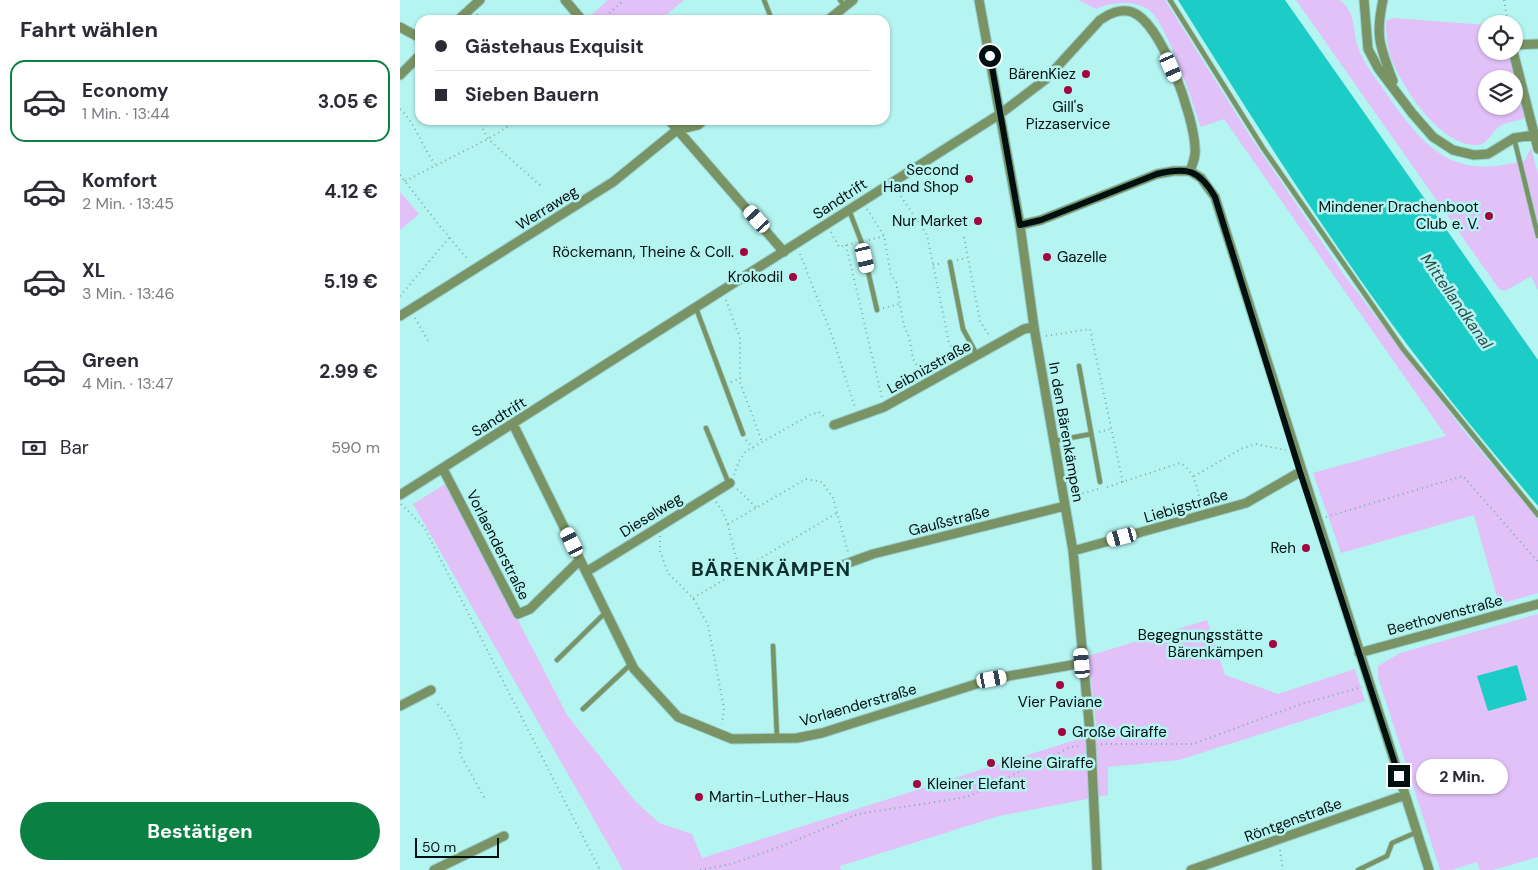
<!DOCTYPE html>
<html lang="de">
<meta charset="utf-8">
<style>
body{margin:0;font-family:"DM Sans",sans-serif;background:#f2f2f3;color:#2b2b33;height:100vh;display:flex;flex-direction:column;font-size:19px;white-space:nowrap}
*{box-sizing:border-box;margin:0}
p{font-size:16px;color:#7c7c81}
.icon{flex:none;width:28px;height:28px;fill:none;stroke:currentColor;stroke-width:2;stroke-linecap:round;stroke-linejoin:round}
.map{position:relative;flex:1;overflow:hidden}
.details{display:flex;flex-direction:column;background:#fff;width:400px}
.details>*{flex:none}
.top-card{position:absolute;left:15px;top:15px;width:475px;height:110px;border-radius:15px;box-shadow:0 1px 4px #0004;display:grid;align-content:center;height:110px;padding:0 20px;background:#fff}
.controls{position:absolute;left:1078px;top:15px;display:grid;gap:10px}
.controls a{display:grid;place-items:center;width:45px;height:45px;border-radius:50%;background:#fff;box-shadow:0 1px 4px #0004;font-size:25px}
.scale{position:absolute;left:15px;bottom:12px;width:84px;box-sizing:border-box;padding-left:5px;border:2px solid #000f0f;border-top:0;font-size:14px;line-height:18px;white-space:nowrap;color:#000f0f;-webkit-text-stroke:4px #b4f4f1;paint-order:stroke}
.end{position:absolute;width:22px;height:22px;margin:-11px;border:6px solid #000f0f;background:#fff;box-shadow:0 0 0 2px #fff}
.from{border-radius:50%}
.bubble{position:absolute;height:35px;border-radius:18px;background:#fff;box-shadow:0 1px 4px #0004;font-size:16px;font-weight:700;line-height:35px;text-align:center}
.car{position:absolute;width:15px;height:30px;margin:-15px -8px;border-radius:6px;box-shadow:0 0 4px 1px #0007;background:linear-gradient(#fff 24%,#345 0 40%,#fff 0 76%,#345 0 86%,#fff 0)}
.top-card b{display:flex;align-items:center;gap:18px;height:48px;font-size:19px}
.top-card b+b{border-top:1px solid #e1e1e2}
.top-card i{width:12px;height:12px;background:#2b2b33}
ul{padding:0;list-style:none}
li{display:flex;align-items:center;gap:15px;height:82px;margin:0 10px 8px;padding:0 10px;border:2px solid transparent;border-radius:15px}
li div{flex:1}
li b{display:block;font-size:19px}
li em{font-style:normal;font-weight:700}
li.current{border-color:#0b8043}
li>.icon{width:45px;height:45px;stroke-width:1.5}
h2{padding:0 20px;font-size:22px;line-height:60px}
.pay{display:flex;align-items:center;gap:12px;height:55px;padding:0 20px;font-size:19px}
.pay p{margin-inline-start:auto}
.button{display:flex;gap:10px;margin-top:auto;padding:10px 20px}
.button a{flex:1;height:58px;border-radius:30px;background:#0b8043;color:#fff;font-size:20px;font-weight:700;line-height:58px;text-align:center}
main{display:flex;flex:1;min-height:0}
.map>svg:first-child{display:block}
</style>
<main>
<section class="details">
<h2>Fahrt wählen</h2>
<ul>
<li class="current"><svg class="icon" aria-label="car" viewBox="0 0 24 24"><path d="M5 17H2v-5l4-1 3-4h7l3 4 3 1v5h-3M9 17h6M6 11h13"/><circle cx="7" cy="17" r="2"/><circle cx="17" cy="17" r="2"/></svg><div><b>Economy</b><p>1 Min. · 13:44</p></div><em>3.05 €</em></li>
<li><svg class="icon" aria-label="car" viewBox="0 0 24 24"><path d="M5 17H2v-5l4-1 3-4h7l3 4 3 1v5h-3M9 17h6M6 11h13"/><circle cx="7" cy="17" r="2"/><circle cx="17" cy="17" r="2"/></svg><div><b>Komfort</b><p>2 Min. · 13:45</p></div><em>4.12 €</em></li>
<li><svg class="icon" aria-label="car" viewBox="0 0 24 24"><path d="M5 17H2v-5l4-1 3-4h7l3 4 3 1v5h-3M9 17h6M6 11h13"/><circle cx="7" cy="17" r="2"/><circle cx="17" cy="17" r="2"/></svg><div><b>XL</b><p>3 Min. · 13:46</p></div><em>5.19 €</em></li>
<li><svg class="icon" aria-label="car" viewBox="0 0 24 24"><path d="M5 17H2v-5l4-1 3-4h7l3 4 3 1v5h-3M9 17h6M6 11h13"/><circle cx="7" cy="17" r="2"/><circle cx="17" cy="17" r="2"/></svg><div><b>Green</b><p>4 Min. · 13:47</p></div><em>2.99 €</em></li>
</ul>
<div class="pay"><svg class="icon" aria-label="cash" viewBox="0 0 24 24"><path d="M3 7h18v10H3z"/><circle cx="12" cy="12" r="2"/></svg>Bar<p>590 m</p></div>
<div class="button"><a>Bestätigen</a></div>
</section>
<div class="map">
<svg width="1138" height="870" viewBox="0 0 1138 870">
<rect width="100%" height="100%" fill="#b4f4f1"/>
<path fill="#e2c1f8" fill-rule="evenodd" d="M208,0H284L260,20H197L192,14Z
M678,0H765L850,136L944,275L1064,431L1138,519V593L1099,604L1074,515L941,553L913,473L1046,436L824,119L801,127C793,103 767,23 748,9C732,0 712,2 696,9Z
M896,0H939C957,12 952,30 958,47C964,65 978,81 988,96C1026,150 1054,181 1125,160L1131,148L1138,174V290L1131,276L1105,291L1099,289Z
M993,18L1086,25V51H1108L1126,118C1118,121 1107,122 1100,126C1090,133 1088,147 1073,145C1039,142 1006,92 993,63C987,49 986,35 986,21ZM1086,79H1114V106H1086Z
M0,192L19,214L0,230Z
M47,483L167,715L235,801L259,823L292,834L302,858L697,733L688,656L807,620L825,675L878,694L955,669L965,701L779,760L708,767V795L599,816L440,866L441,870H223L13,504Z
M1138,614V857L1093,870H1080L1077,862L1051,870H1040L978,677V666L1000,653Z"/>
<path fill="#1bccc7" d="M778,0H885L1138,360V506C1094,454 1050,401 1009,347C926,236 852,118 778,0Z
M1117,665L1127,700L1088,711L1077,676Z"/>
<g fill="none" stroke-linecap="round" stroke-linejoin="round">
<g stroke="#97cfcd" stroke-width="6">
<path id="lane" d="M364,0L372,20
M440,0L445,6
M770,0L863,148L1003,349L1138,515
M1114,138L1138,236
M449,210L461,241L477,310
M550,262L563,329L577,355
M296,308L343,434
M679,366L700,482
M306,428L329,484
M654,441L691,434
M373,646L377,738
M157,660L206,612
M183,709L231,664
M958,870L987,856L992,843L1017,832"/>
</g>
<g stroke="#97cfcd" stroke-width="11">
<path id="street" d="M165,0L182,20
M579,0L620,225L634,327L673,551L691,744L697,870
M964,0L968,49L978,68L1012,113L1033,137L1053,150L1074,155L1088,154L1114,138L1134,135
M983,0C975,36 980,47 993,81
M58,20L80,0
M428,20L453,0
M0,27L20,38
M1114,45L1138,44
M1113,51L1138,149
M0,75L20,55
M269,120L384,252
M620,225L641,220L757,174L774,171H790L801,178L815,197L1029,870
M0,316L213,182L277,130L298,125L304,120
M113,424L234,669L278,717L332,739L397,738L422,733L592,679L683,663
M434,425L484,407L624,329L634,327
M43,469L118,614L130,609L180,560
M0,495L600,114L646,79L700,20C708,14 721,8 732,12C762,23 794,117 795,148C796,156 793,163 790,171
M673,551L846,503L900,472
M440,566L473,554L665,506
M186,572L330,483
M959,653L1138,604
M0,706L31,690
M34,870L104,836
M791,870L1005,795"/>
</g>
<path stroke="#7daeac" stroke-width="2" stroke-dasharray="1 4" stroke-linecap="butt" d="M1104,0L1108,24
M77,14L82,20
M202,20L224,0
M0,109C16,124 22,147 35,164
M78,120L88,139L141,186
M0,175L39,225L69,261
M5,181L88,139L118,120
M498,192L527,235L549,343L557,356
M467,209L484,236L491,275L496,282L504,326L509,337L513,359L523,375
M431,232L439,247L455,243
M564,237L580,321L590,337
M469,240L484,236
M446,245L482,398
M400,254L431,333L455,407
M557,260L567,258
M533,265L543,263
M0,296L49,238
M326,300L340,338V382L362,442
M483,308L500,304
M15,318L30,344
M646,336L690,329L723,483
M331,382L341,378
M699,432L711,429
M346,440L353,448
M334,475L339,461L346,451L410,415L419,412L426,418
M794,476L843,448L856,444L886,450
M707,487L780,463C796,472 797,489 801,506
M337,489L357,508
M673,496L698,489
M316,502C332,521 330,548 341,569
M1,504L24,527L200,870
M926,517L1063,476L1138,562
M328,524L406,479L422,482L433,498L448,552
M260,536V551L268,573L293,598L308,625L324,708L322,724
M293,598L437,513
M38,704L48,716L61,743L60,754L85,799
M701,744H793L901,704L962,687
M880,850L883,870
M300,870L331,864L385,845L458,814L567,797L671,747L681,746"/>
<use href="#lane" stroke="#7a9365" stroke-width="4.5"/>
<use href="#street" stroke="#7a9365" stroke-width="9"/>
</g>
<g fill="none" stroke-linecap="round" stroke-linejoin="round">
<path stroke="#000f0f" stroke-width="6" d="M590,56L620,225L641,220L757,174C787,167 799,169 815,197L900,472L999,776"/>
</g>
<g fill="#a2053d" stroke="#b4f4f1" stroke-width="2">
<circle cx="686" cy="74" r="5"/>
<circle cx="668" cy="90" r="5"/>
<circle cx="569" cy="179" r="5"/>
<circle cx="1089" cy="216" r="5"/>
<circle cx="578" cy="221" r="5"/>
<circle cx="344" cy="252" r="5"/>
<circle cx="647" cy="257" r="5"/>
<circle cx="393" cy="277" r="5"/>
<circle cx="906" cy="548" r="5"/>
<circle cx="873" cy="644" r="5"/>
<circle cx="660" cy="685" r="5"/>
<circle cx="662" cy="732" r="5"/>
<circle cx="591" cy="763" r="5"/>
<circle cx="517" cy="784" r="5"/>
<circle cx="299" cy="797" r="5"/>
</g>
<g text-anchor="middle" stroke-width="5" stroke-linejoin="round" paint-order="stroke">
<g font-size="15" fill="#000f0f" stroke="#b4f4f1" text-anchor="end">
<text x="676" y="79">BärenKiez</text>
<text x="668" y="112" text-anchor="middle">Gill's<tspan x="668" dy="17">Pizzaservice</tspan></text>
<text x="559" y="175">Second<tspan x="559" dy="17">Hand Shop</tspan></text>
<text x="1079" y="212">Mindener Drachenboot<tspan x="1079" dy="17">Club e. V.</tspan></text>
<text x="568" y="226">Nur Market</text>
<text x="334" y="257">Röckemann, Theine &amp; Coll.</text>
<text x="657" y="262" text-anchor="start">Gazelle</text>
<text x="383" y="282">Krokodil</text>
<text x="896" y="553">Reh</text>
<text x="863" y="640">Begegnungsstätte<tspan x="863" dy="17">Bärenkämpen</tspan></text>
<text x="660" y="707" text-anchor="middle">Vier Paviane</text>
<text x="672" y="737" text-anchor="start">Große Giraffe</text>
<text x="601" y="768" text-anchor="start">Kleine Giraffe</text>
<text x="527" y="789" text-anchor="start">Kleiner Elefant</text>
<text x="309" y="802" text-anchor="start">Martin-Luther-Haus</text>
</g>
<g font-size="15" fill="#000f0f" stroke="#b4f4f1">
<text transform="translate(440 199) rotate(-33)" y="5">Sandtrift</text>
<text transform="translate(147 208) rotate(-32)" y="5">Werraweg</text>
<text transform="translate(529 367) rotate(-29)" y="5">Leibnizstraße</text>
<text transform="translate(99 417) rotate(-32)" y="5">Sandtrift</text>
<text transform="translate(666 432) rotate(80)" y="5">In den Bärenkämpen</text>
<text transform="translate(786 506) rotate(-16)" y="5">Liebigstraße</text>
<text transform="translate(251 515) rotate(-32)" y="5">Dieselweg</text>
<text transform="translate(549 521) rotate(-14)" y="5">Gaußstraße</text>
<text transform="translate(98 545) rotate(63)" y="5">Vorlaenderstraße</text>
<text transform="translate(1045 615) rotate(-15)" y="5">Beethovenstraße</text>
<text transform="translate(458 705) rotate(-16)" y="5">Vorlaenderstraße</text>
<text transform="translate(893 820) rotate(-20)" y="5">Röntgenstraße</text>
</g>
<g font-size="16" font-style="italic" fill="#2d4d4b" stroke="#b4f4f1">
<text transform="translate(1057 301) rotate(55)" y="6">Mittellandkanal</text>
</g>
<g font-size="20" font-weight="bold" letter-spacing="1" fill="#0e2f2e" stroke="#b4f4f1">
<text x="371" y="576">BÄRENKÄMPEN</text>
</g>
</g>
</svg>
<div class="controls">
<a><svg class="icon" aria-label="locate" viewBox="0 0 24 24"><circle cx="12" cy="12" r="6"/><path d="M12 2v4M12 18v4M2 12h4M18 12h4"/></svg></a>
<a><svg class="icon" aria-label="layers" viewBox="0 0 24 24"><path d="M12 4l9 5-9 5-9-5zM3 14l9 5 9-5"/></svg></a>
</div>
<div class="scale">50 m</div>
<i class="end from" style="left:590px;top:56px"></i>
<i class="end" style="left:999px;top:776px"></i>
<div class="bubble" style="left:1016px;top:759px;width:92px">2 Min.</div>
<i class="car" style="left:771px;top:67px;rotate:156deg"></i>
<i class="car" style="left:357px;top:219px;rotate:318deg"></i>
<i class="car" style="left:465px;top:258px;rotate:167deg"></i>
<i class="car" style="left:722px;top:537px;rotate:255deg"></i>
<i class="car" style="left:172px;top:542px;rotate:334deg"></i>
<i class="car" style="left:682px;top:663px;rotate:355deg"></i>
<i class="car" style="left:592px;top:679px;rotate:80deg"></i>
<div class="top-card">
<b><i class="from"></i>Gästehaus Exquisit</b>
<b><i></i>Sieben Bauern</b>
</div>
</div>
</main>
